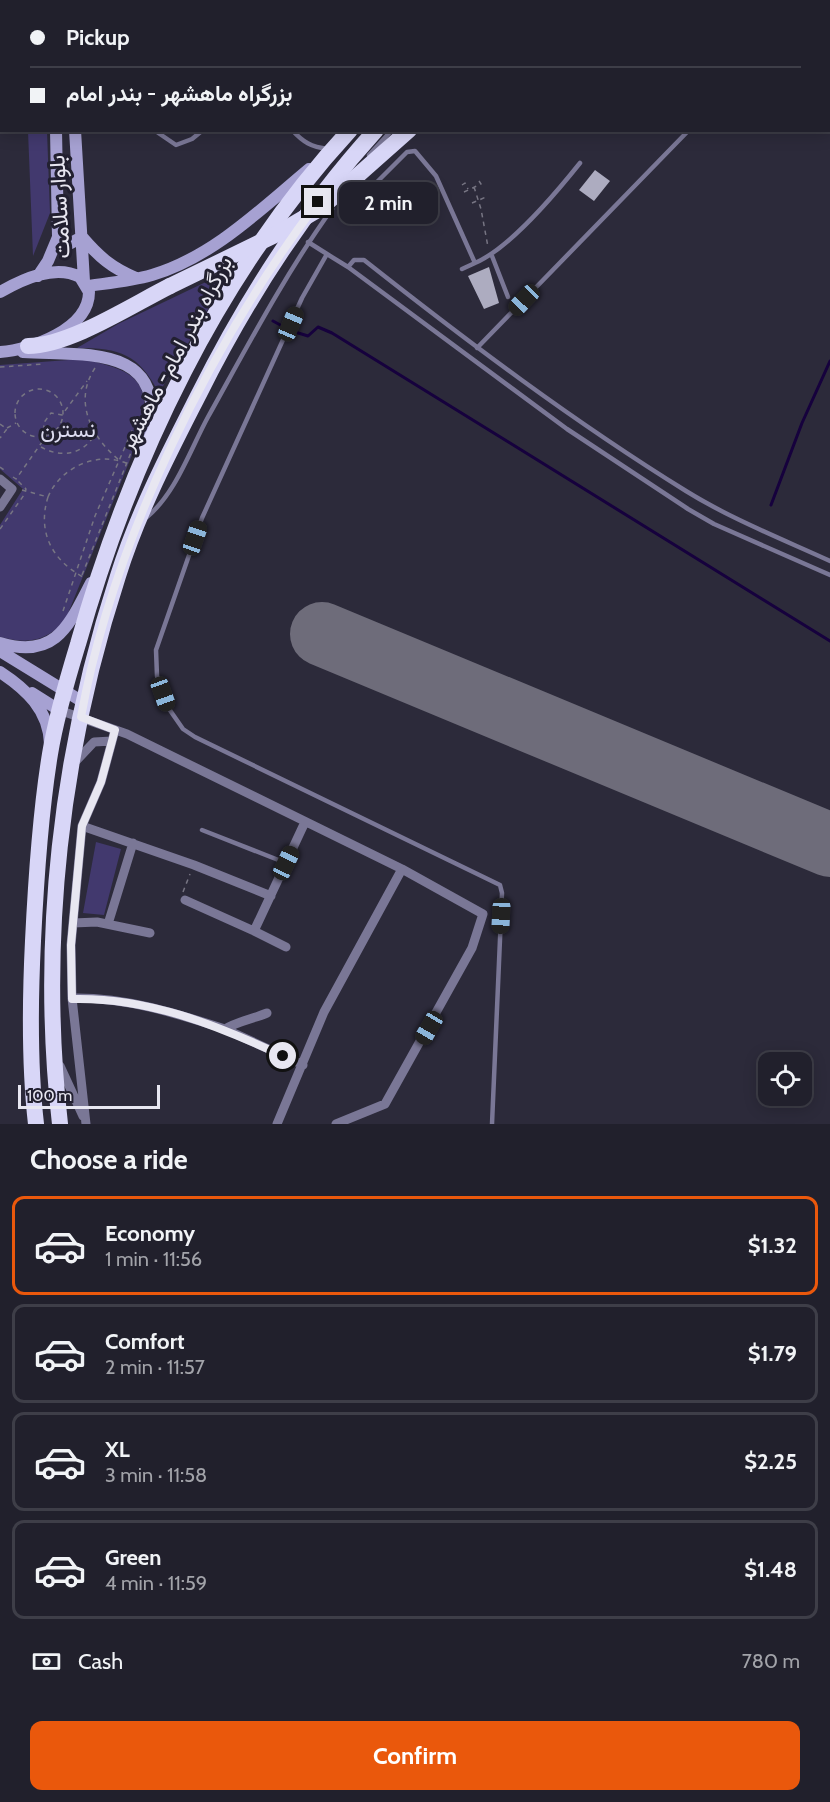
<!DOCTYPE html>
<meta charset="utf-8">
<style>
body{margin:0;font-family:Cabin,Vazirmatn,sans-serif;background:#2d2d38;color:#f1f3f6;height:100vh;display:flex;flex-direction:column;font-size:22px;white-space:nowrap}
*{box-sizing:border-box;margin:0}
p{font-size:20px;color:#a2a3a9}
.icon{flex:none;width:33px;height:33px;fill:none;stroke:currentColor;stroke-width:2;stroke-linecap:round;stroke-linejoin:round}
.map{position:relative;height:1124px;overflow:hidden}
.details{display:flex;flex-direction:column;background:#21202c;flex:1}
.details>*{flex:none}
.banner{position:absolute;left:0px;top:0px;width:831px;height:132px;box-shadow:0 3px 15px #0003,0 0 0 2px #3e3e48;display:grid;align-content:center;height:132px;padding:0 30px;background:#21202c}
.buttons{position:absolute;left:758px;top:1052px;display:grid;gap:12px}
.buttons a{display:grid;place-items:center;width:54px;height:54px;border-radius:12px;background:#21202c;box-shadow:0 3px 15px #0003,0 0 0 2px #3e3e48;font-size:30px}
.scale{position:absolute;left:18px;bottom:15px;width:142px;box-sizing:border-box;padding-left:6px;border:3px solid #e8e7f1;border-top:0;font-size:16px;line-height:21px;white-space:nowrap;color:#e8e7f1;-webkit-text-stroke:4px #222030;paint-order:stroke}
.end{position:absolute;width:27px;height:27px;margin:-14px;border:8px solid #e8e7f1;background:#111;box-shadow:0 0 0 3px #111}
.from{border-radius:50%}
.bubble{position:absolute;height:42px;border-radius:12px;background:#21202c;box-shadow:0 3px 15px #0003,0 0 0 2px #3e3e48;font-size:20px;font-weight:700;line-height:42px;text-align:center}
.car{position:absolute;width:18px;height:36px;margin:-18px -9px;border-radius:8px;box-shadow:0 0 4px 2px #0007;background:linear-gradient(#222 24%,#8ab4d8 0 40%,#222 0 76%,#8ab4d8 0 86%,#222 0)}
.banner b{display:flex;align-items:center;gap:21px;height:57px;font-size:22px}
.banner b+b{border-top:2px solid #3e3e48}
.banner i{width:15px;height:15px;background:#f1f3f6}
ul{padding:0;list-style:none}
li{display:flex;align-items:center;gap:18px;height:99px;margin:0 12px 9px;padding:0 18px;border:3px solid #3e3e48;border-radius:12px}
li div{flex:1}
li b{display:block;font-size:22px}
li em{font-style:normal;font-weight:700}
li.selected{border-color:#ea580c}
li>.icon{width:54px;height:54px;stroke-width:1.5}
h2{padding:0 30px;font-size:27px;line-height:72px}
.pay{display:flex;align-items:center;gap:15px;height:66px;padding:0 30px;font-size:22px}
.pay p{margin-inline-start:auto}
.action{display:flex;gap:12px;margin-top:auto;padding:12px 30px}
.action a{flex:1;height:69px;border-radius:12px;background:#ea580c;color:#fff;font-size:24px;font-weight:700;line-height:69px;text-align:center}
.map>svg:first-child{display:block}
</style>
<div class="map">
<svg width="830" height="1124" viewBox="0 0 830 1124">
<rect width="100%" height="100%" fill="#2c2a3a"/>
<path fill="#42396e" d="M28,131H47L50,213L33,256Z
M231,270L159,393C138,354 121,348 77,348L118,324Z
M82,359C128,369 153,376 142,430L65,621C44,642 29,644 0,637V525L23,489L0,469V365Z
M96,842L121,849L104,915L83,913Z"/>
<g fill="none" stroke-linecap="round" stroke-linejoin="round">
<path stroke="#16013d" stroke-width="3" d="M830,62V63
M273,321L284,327
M295,332L308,336L318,327L332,333L830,641
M771,505L802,423L830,361"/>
<path stroke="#6e6c7a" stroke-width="64" d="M322,634L830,845"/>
</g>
<path fill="#adacc0" d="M595,170L610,181L594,201L579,190Z
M489,267L499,303L484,309L468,276Z"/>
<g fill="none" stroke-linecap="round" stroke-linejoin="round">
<path stroke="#777583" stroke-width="1.5" stroke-dasharray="4.5 4.5" stroke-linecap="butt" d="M462,185L465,183L468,189
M474,187L481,209L488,247
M464,192L481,184L479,181
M472,203L486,197
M0,367L44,364
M95,368C73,401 91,437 119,460
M15 413a24 24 0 1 1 48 0a24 24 0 1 1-48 0Z
M0,424L7,429L0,438
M7,428L16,423
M41,447C60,458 82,455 94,436
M0,467L4,470
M13,477L16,479L47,435L43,424L51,413L62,415L87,381
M22,490L48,497C37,532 52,560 83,577
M48,497C60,468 96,451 126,463
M0,529L24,495L26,489L17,480
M82,575L138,435
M63,611L95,516L138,417
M183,892L190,874"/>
<path stroke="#7a7796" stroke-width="4.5" d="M154,0L155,2
M814,2L815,0
M154,130L176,145L192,139L203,130
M292,130C303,142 311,147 328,149
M369,155L392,130
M337,201L347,206L365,194L407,152L415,151L436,176L475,263C510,248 556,193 580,163
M308,242L327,254
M492,256L508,297
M348,267L567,429L688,509L714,524L830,575
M462,269L475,263
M477,348L689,130
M147,517C176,493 190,450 208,417C247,347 285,274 332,209
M202,830L286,863
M492,1124L502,893L500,885L195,737L183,729L167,706L157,676L156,650L202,518L302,298L327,254L348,267L354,260H364C468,342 573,421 686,491C731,519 782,539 830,561"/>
<path stroke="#7a7796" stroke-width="9" d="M0,61H2
M0,479L12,489L0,507
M59,710L127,734L402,869L324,1012L277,1124
M115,730L101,782L82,826L194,865L271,896
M76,761L94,742L112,741
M82,826L71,945L72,998L86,1124
M185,900L254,931
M73,923L97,922L150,933
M108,924L133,843
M286,947L254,931L305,822
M72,998C125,997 175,1013 225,1029
M267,1013C253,1019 238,1021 225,1029L303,1065
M60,1066L83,1116
M336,1124L385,1104L472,948L483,914L402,869"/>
<path stroke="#a6a1d2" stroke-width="12" d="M49,0V2
M69,0V2
M75,130L84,281
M58,237L69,244L82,237C99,257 112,268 136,278
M38,276L48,261L58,237L56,130
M88,286C109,283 131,281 152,275C213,257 262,208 309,169
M0,292C23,279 55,264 80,277L89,292C89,329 31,350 0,352
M23,352C82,356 167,343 149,434
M0,643C56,660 69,625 91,583
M0,651L83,702
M0,672C26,689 49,710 50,744
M32,693L59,710"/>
<path stroke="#d8d6f7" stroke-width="16" d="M480,2L482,0
M512,2L514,0
M546,2L547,0
M28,346C69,346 132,305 170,286
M36,1124C29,1063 30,1002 33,941C36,879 40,815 50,754C56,717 67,680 78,644C130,459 218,273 350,130
M60,1124C39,941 61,751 118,576C138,512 169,453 199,394C246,300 305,208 376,130"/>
<path stroke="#d8d6f7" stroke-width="16" d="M170,286L273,236L321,208L409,130"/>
</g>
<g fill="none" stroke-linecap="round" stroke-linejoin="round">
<path stroke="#e8e7f1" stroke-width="8" d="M283,1056C217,1025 147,997 72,999L71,945L82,826L101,782L115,730L81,717C113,540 210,345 318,202"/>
</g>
<g text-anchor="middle" stroke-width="6" stroke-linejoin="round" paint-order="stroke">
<g font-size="22" fill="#e8e7f1" stroke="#222030">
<text transform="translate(59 207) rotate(-93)" y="8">بلوار سلامت</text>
<text transform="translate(175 353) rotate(-62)" y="8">بزرگراه بندر امام- ماهشهر</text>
</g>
<g font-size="22" fill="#dddcf0" stroke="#222030">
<text x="68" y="437">نسترن</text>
</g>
</g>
</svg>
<div class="buttons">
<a><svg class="icon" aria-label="locate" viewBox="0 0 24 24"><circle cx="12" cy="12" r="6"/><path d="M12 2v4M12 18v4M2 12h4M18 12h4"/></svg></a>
</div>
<div class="scale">100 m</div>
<i class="end from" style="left:283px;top:1056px"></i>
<i class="end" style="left:318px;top:202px"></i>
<div class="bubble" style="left:339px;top:182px;width:99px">2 min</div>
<i class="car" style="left:524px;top:300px;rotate:224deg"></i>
<i class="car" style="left:291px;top:324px;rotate:23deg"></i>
<i class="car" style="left:195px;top:538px;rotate:19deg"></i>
<i class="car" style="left:163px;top:694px;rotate:160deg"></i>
<i class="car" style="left:286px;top:863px;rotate:25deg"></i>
<i class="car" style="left:501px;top:916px;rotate:183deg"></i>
<i class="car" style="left:429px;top:1028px;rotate:210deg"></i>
<div class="banner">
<b><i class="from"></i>Pickup</b>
<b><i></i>بزرگراه ماهشهر - بندر امام</b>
</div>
</div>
<section class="details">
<h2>Choose a ride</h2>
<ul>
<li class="selected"><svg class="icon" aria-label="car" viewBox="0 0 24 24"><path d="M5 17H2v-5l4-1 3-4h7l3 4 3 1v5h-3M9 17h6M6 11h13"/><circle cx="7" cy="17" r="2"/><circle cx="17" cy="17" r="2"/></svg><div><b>Economy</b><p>1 min · 11:56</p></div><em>$1.32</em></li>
<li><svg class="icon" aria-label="car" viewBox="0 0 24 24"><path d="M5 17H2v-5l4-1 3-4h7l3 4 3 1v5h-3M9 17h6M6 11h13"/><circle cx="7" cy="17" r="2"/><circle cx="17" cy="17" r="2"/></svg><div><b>Comfort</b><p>2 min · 11:57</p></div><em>$1.79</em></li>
<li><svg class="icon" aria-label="car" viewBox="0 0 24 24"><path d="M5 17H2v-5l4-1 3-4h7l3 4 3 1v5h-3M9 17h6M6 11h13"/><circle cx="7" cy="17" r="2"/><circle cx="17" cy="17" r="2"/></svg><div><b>XL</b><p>3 min · 11:58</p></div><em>$2.25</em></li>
<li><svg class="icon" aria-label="car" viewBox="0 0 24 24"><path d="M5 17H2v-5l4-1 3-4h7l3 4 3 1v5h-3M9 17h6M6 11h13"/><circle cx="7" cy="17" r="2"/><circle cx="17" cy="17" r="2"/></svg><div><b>Green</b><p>4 min · 11:59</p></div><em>$1.48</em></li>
</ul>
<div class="pay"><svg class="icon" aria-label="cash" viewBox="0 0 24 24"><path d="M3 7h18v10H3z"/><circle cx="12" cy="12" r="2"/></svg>Cash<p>780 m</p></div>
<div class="action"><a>Confirm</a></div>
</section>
